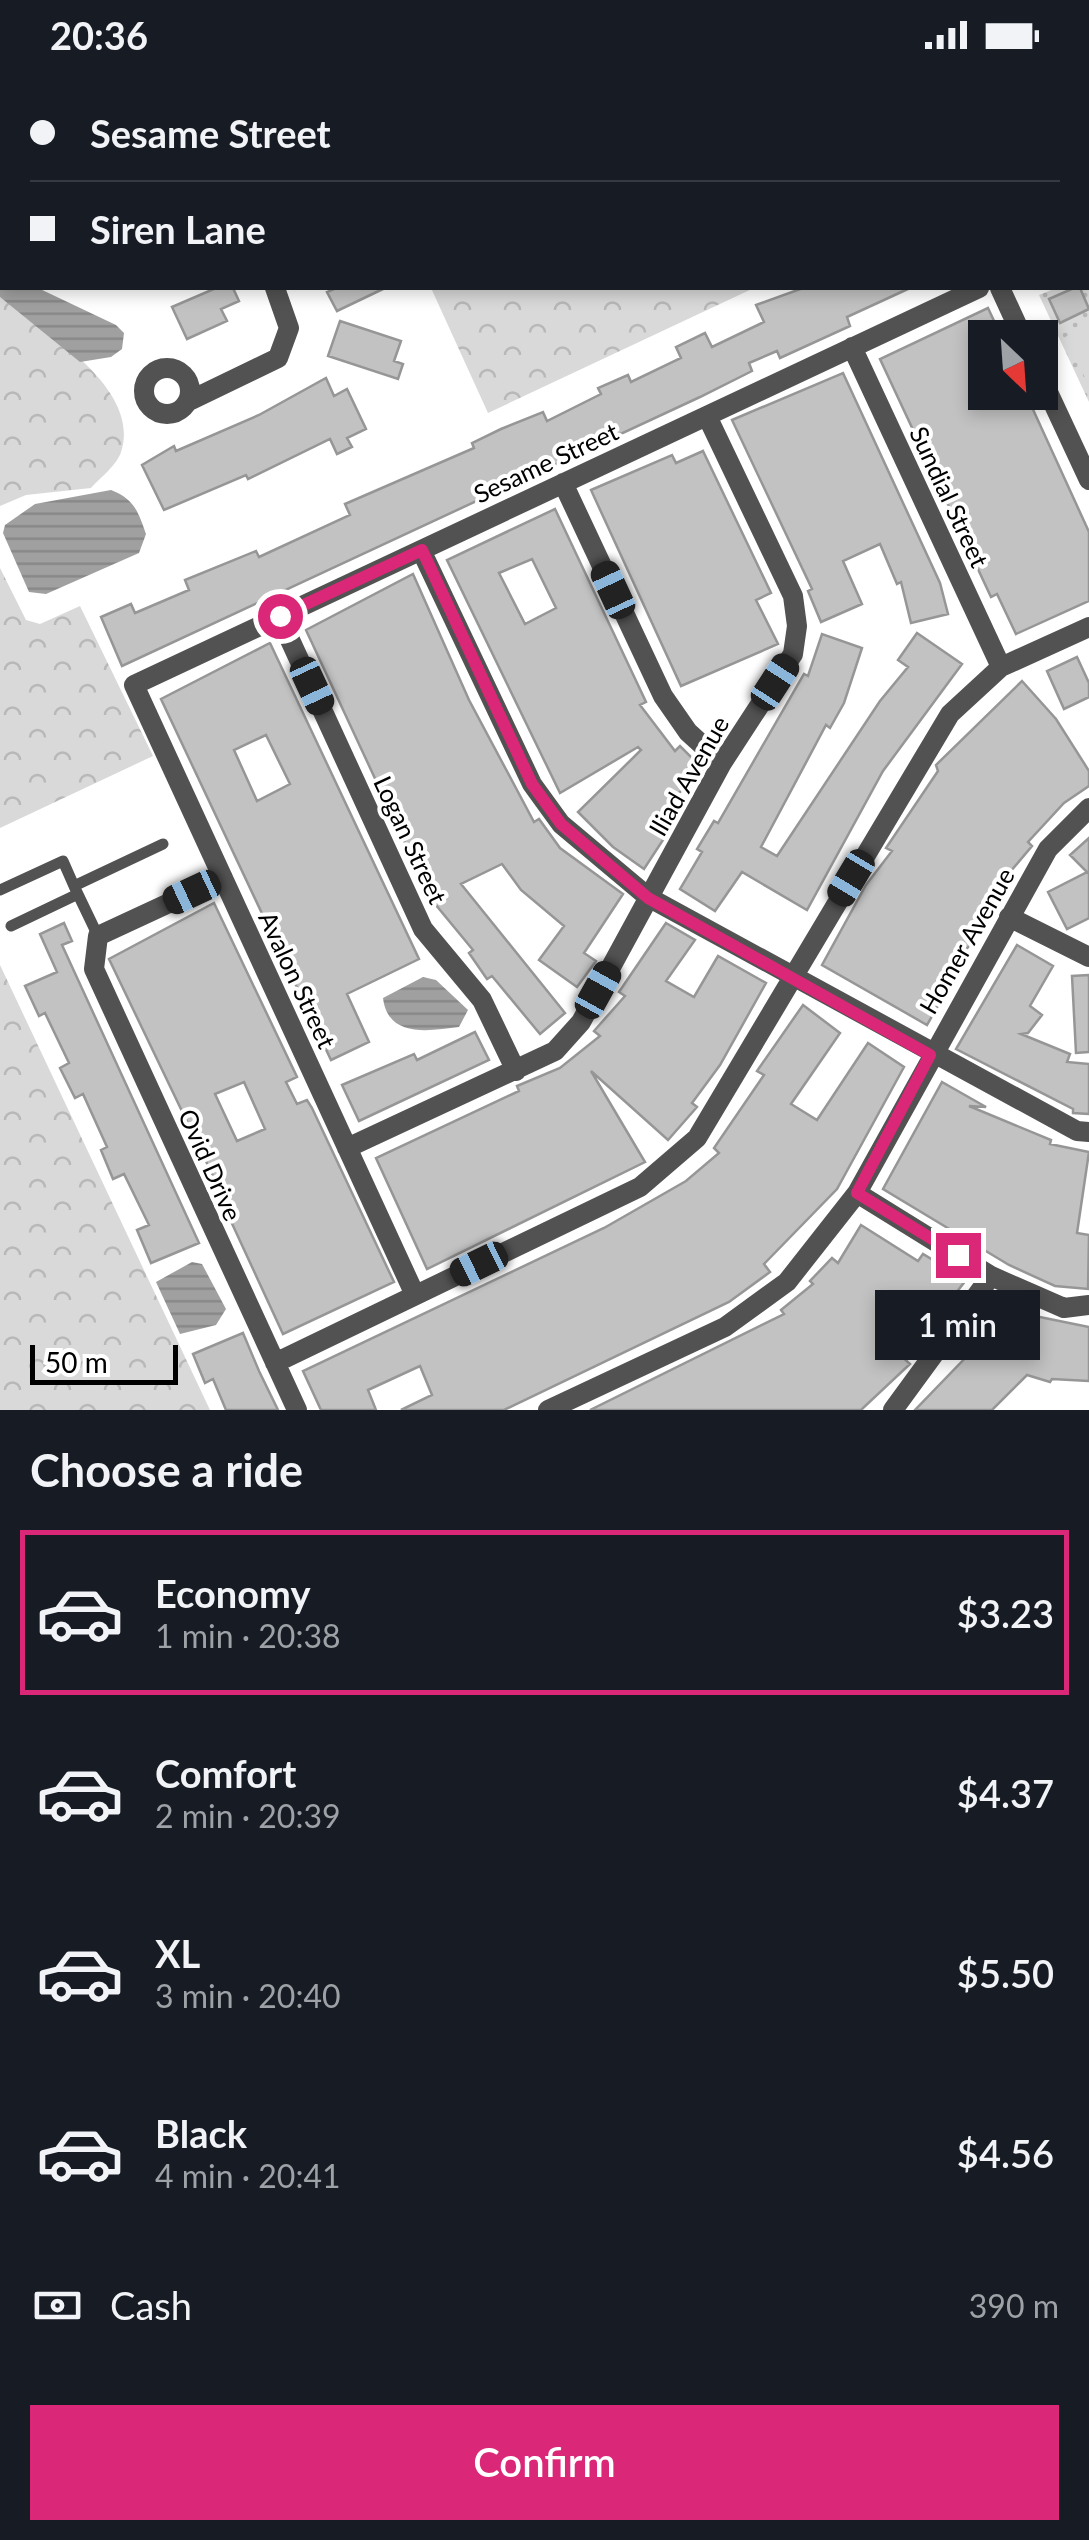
<!DOCTYPE html>
<meta charset="utf-8">
<style>
body{margin:0;font-family:Lato,sans-serif;background:#20242c;color:#f1f3f6;height:100vh;display:flex;flex-direction:column;font-size:38px;white-space:nowrap}
*{box-sizing:border-box;margin:0}
p{font-size:32px;color:#9ea1a6}
.icon{flex:none;width:55px;height:55px;fill:none;stroke:currentColor;stroke-width:2;stroke-linecap:round;stroke-linejoin:round}
.map{position:relative;height:1340px;overflow:hidden}
.panel{display:flex;flex-direction:column;background:#171b24;flex:1}
.panel>*{flex:none}
.top-card{position:absolute;left:0px;top:0px;width:1090px;height:220px;box-shadow:0 5px 15px #0003;display:grid;align-content:center;height:220px;padding:0 30px;background:#171b24}
.needle{width:65px;rotate:155deg}
.controls{position:absolute;left:968px;top:250px;display:grid;gap:20px}
.controls a{display:grid;place-items:center;width:90px;height:90px;border-radius:0px;background:#171b24;box-shadow:0 5px 15px #0003;font-size:50px}
.scale{position:absolute;left:30px;bottom:25px;width:148px;box-sizing:border-box;padding-left:10px;border:5px solid #000;border-top:0;font-size:28px;line-height:35px;white-space:nowrap;color:#000;-webkit-text-stroke:8px #fff;paint-order:stroke}
.end{position:absolute;width:45px;height:45px;margin:-22px;border:12px solid #db2777;background:#fff;box-shadow:0 0 0 5px #fff}
.from{border-radius:50%}
.bubble{position:absolute;height:70px;border-radius:0px;background:#171b24;box-shadow:0 5px 15px #0003;font-size:32px;font-weight:600;line-height:70px;text-align:center}
.car{position:absolute;width:30px;height:60px;margin:-30px -15px;border-radius:12px;box-shadow:0 0 8px 2px #0007;background:linear-gradient(#222 24%,#8ab4d8 0 40%,#222 0 76%,#8ab4d8 0 86%,#222 0)}
.top-card b{display:flex;align-items:center;gap:35px;height:95px;font-size:38px}
.top-card b+b{border-top:2px solid #363941}
.top-card i{width:25px;height:25px;background:#f1f3f6}
ul{padding:0;list-style:none}
li{display:flex;align-items:center;gap:30px;height:165px;margin:0 20px 15px;padding:0 10px;border:5px solid transparent;border-radius:0px}
li div{flex:1}
li b{display:block;font-size:38px}
li em{font-style:normal;font-weight:600}
li.on{border-color:#db2777}
li>.icon{width:90px;height:90px;stroke-width:1.5}
h2{padding:0 30px;font-size:45px;line-height:120px}
.pay{display:flex;align-items:center;gap:25px;height:110px;padding:0 30px;font-size:38px}
.pay p{margin-inline-start:auto}
.primary-button{display:flex;gap:20px;margin-top:auto;padding:20px 30px}
.primary-button a{flex:1;height:115px;border-radius:0px;background:#db2777;color:#fff;font-size:40px;font-weight:600;line-height:115px;text-align:center}
.status{display:flex;justify-content:space-between;align-items:center;height:70px;padding:0 50px;background:#171b24;direction:ltr}
.status svg{height:28px;fill:currentColor}
.map>svg:first-child{display:block}
</style>
<div class="status"><b>20:36</b><svg viewBox="0 0 49 12"><path d="M0 12V9h3v3zM5 12V6h3v6zM10 12V3h3v9zM15 12V0h3v12zM26 1h20v11H26zM47 4h2v5h-2z"/></svg></div>
<div class="map">
<svg width="1089" height="1340" viewBox="0 0 1089 1340">
<defs>
<pattern id="forest-crowns" width="20" height="18" patternUnits="userSpaceOnUse" patternTransform="scale(2.5)"><rect width="20" height="18" fill="#d9d9d9"/><path d="M2 6a3 3 0 1 1 6 0M12 15a3 3 0 1 1 6 0" fill="none" stroke="#b8b8b8"/></pattern>
<pattern id="park-dots" width="8" height="8" patternUnits="userSpaceOnUse" patternTransform="scale(2.5)"><rect width="8" height="8" fill="#d9d9d9"/><path d="M2 2h.1M6 6h.1" fill="none" stroke="#b8b8b8" stroke-width="1.8" stroke-linecap="round"/></pattern>
<pattern id="water-rules" width="6" height="5" patternUnits="userSpaceOnUse" patternTransform="scale(2.5)"><rect width="6" height="5" fill="#a0a0a0"/><path d="M0 2.5h6" fill="none" stroke="#888"/></pattern>
</defs>
<rect width="100%" height="100%" fill="#fff"/>
<path fill="url(#forest-crowns)" d="M431,218H754L488,343Z
M0,227C44,261 142,318 121,382C117,395 100,408 91,418L26,425L0,436Z
M0,498L26,550L40,554L80,536L153,686L0,758Z
M0,895L210,1340H0Z"/>
<path fill="url(#park-dots)" d="M1089,202V332L1039,225L1056,218H1088Z"/>
<path fill="#d9d9d9" d="M1088,256L1089,258V316L1065,267Z"/>
<path fill="url(#water-rules)" d="M0,201L2,218H38L116,255L124,263L122,279L111,287L80,292L0,227Z
M111,420C134,429 138,441 146,464L139,483L46,524L29,522L3,463L5,455L35,434Z
M423,907L436,910L468,940L459,957C428,961 388,968 383,928Z
M192,1192L202,1194L226,1239L216,1255L180,1264L156,1212Z"/>
<path fill="#c2c2c2" stroke="#969696" stroke-width="2.5" fill-rule="evenodd" d="M216,218H233L239,231L221,239L227,251L187,269L172,237Z
M336,218H385L337,241L327,222Z
M803,218H910L847,247L850,256L780,288L777,281L749,293L752,301L700,327L122,596L101,547L131,534L135,543L189,520L185,510L256,481L259,487L350,445L345,434L474,378L472,373L501,359L543,342L547,351L601,324L598,318L628,305L631,312L681,288L676,277L705,263L712,277L764,252L756,235Z
M1074,218H1080L1089,239L1060,253L1049,229Z
M988,238L1002,268H985V322H1025L1089,462V531L1016,564L997,524L991,527L880,289Z
M340,251L401,271L394,291L403,294L398,309L328,286Z
M843,303L940,513L948,544L911,553L901,512L897,514L880,474L843,491L862,534L821,552L808,521L812,519L732,350Z
M326,308L334,326L347,319L366,359L347,368L352,377L337,384L330,369L248,409L246,405L164,440L142,395L174,376L176,381L259,345Z
M703,381L771,523L756,530L778,574L681,616L591,420L672,385L676,393Z
M555,439L646,632L640,635L675,681L680,676L703,699L659,743L674,753L644,799L613,777L578,742L641,680L638,677L560,723L447,490ZM532,489L556,538L525,554L499,503Z
M413,504L469,630L534,752L539,749L560,778L623,824L584,883L596,891L577,917L539,890L564,856L521,820L502,794L461,814L565,943L540,964L492,906L487,909L469,883L473,880L431,829L306,560Z
M917,563L962,594L883,701L807,840L742,802L715,841L680,819L702,782L697,779L714,751L718,753L804,604L808,606L822,564L862,578L844,633L830,658L826,655L761,777L777,786L880,631L908,597L898,590Z
M270,573L419,889L347,924L369,972L331,990L161,629ZM266,665L290,714L257,731L234,680Z
M1077,587L1089,613V627L1064,639L1047,601Z
M1022,611L1056,649L1089,701V716L1064,733L1028,772L1032,776L1005,808L1010,812L984,851L987,853L961,886L965,888L927,955L822,895L866,815L892,781L886,778L938,701L936,695Z
M1089,768V848L1067,859L1048,822L1087,802L1070,785Z
M214,833L297,1007L286,1012L297,1034L307,1030L312,1038L394,1212L283,1264L223,1134L226,1133L109,889ZM244,1012L265,1059L237,1071L215,1024Z
M64,853L72,871L62,875L199,1173L151,1193L137,1160L149,1155L124,1104L113,1109L101,1080L107,1077L83,1024L75,1028L60,998L69,993L45,943L39,946L25,916L57,902L40,864Z
M666,853L695,870L666,911L694,927L718,886L766,913L720,995L692,1033L697,1037L668,1070L591,1001L645,1092L427,1199L376,1088L519,1021L517,1016L560,998L600,966L594,961L625,926L619,922Z
M1017,875L1053,896L1030,936L1042,945L1028,963L1021,964L1070,984L1067,992L1089,994V1044L1073,1043V1039L956,979Z
M1089,905V982L1076,983L1072,906Z
M803,935L840,963L791,1034L817,1050L868,973L904,997L837,1119L764,1194L770,1202L729,1232L504,1340H401L432,1325L420,1296L368,1320L376,1340H321L303,1301L604,1158L686,1111L719,1083L714,1078L764,1005L757,1001Z
M475,962L489,990L359,1051L342,1015L414,984L417,990Z
M942,1012L986,1037L969,1036L1051,1070L1050,1074L1089,1082L1077,1163L1089,1165L1088,1219L1055,1216L1009,1195L883,1119Z
M861,1155L918,1191L923,1184L966,1210L931,1255L920,1246L895,1280L910,1294L861,1340H590L784,1244L781,1240L813,1214L810,1211L832,1188L838,1193Z
M1001,1230L1030,1245L1089,1257V1311L1052,1309L1050,1312L1027,1305L992,1340H915L972,1281L978,1287Z
M243,1263L259,1301L278,1340H226L213,1309L205,1313L193,1284Z"/>
<g fill="none" stroke-linecap="round" stroke-linejoin="round">
<path stroke="#525252" stroke-width="11" d="M0,820L63,791L74,816
M11,856L78,824
M98,866L74,816L163,774"/>
<path stroke="#525252" stroke-width="20" d="M912,0V2
M0,55L2,56
M1088,167L1089,166
M1000,218L1023,268
M852,277L1001,597
M144 321a23 23 0 1 1 46 0a23 23 0 1 1-46 0Z
M1040,305L1089,410
M189,331L278,288L289,258L275,218
M563,413L663,626L688,662L722,693
M421,480L532,714L561,754L648,827L1077,1061L1089,1062
M279,546L423,859L482,930L516,1001
M223,808L98,866L94,899L297,1340
M1009,847L1089,887
M347,1078L555,981L581,952L722,693L793,584L797,556L793,526L707,346
M857,1123L991,1206L1064,1238L1089,1235
M415,1225L134,615L979,218
M275,1293L640,1117L697,1068L950,644L1001,597L1089,557
M548,1340L725,1257L787,1212L857,1123L1048,779L1089,738
M893,1340L991,1206"/>
<path stroke="#525252" stroke-width="20" d="M464,0L475,2
M987,2L996,0"/>
</g>
<g fill="none" stroke-linecap="round" stroke-linejoin="round">
<path stroke="#db2777" stroke-width="12" d="M280,546L422,480L532,714L561,754L648,828L930,985L857,1123L958,1185"/>
</g>
<g text-anchor="middle" stroke-width="8" stroke-linejoin="round" paint-order="stroke">
<g font-size="25" fill="#000" stroke="#fff">
<text transform="translate(546 393) rotate(-25)" y="9">Sesame Street</text>
<text transform="translate(949 427) rotate(65)" y="9">Sundial Street</text>
<text transform="translate(689 706) rotate(-60)" y="9">Iliad Avenue</text>
<text transform="translate(410 770) rotate(65)" y="9">Logan Street</text>
<text transform="translate(967 871) rotate(-60)" y="9">Homer Avenue</text>
<text transform="translate(297 910) rotate(65)" y="9">Avalon Street</text>
<text transform="translate(210 1095) rotate(66)" y="9">Ovid Drive</text>
</g>
</g>
</svg>
<div class="controls">
<a><svg class="needle" viewBox="-14 -14 28 28"><path d="M0-13l5 13h-10z" fill="#e53935"/><path d="M0 13l5-13h-10z" fill="#9ea1a6"/></svg></a>
</div>
<div class="scale">50 m</div>
<i class="end from" style="left:280px;top:546px"></i>
<i class="end" style="left:958px;top:1185px"></i>
<div class="bubble" style="left:875px;top:1220px;width:165px">1 min</div>
<i class="car" style="left:613px;top:520px;rotate:335deg"></i>
<i class="car" style="left:775px;top:612px;rotate:33deg"></i>
<i class="car" style="left:312px;top:616px;rotate:155deg"></i>
<i class="car" style="left:851px;top:808px;rotate:211deg"></i>
<i class="car" style="left:192px;top:822px;rotate:245deg"></i>
<i class="car" style="left:598px;top:920px;rotate:29deg"></i>
<i class="car" style="left:479px;top:1194px;rotate:244deg"></i>
<div class="top-card">
<b><i class="from"></i>Sesame Street</b>
<b><i></i>Siren Lane</b>
</div>
</div>
<section class="panel">
<h2>Choose a ride</h2>
<ul>
<li class="on"><svg class="icon" aria-label="car" viewBox="0 0 24 24"><path d="M5 17H2v-5l4-1 3-4h7l3 4 3 1v5h-3M9 17h6M6 11h13"/><circle cx="7" cy="17" r="2"/><circle cx="17" cy="17" r="2"/></svg><div><b>Economy</b><p>1 min · 20:38</p></div><em>$3.23</em></li>
<li><svg class="icon" aria-label="car" viewBox="0 0 24 24"><path d="M5 17H2v-5l4-1 3-4h7l3 4 3 1v5h-3M9 17h6M6 11h13"/><circle cx="7" cy="17" r="2"/><circle cx="17" cy="17" r="2"/></svg><div><b>Comfort</b><p>2 min · 20:39</p></div><em>$4.37</em></li>
<li><svg class="icon" aria-label="car" viewBox="0 0 24 24"><path d="M5 17H2v-5l4-1 3-4h7l3 4 3 1v5h-3M9 17h6M6 11h13"/><circle cx="7" cy="17" r="2"/><circle cx="17" cy="17" r="2"/></svg><div><b>XL</b><p>3 min · 20:40</p></div><em>$5.50</em></li>
<li><svg class="icon" aria-label="car" viewBox="0 0 24 24"><path d="M5 17H2v-5l4-1 3-4h7l3 4 3 1v5h-3M9 17h6M6 11h13"/><circle cx="7" cy="17" r="2"/><circle cx="17" cy="17" r="2"/></svg><div><b>Black</b><p>4 min · 20:41</p></div><em>$4.56</em></li>
</ul>
<div class="pay"><svg class="icon" aria-label="cash" viewBox="0 0 24 24"><path d="M3 7h18v10H3z"/><circle cx="12" cy="12" r="2"/></svg>Cash<p>390 m</p></div>
<div class="primary-button"><a>Confirm</a></div>
</section>
